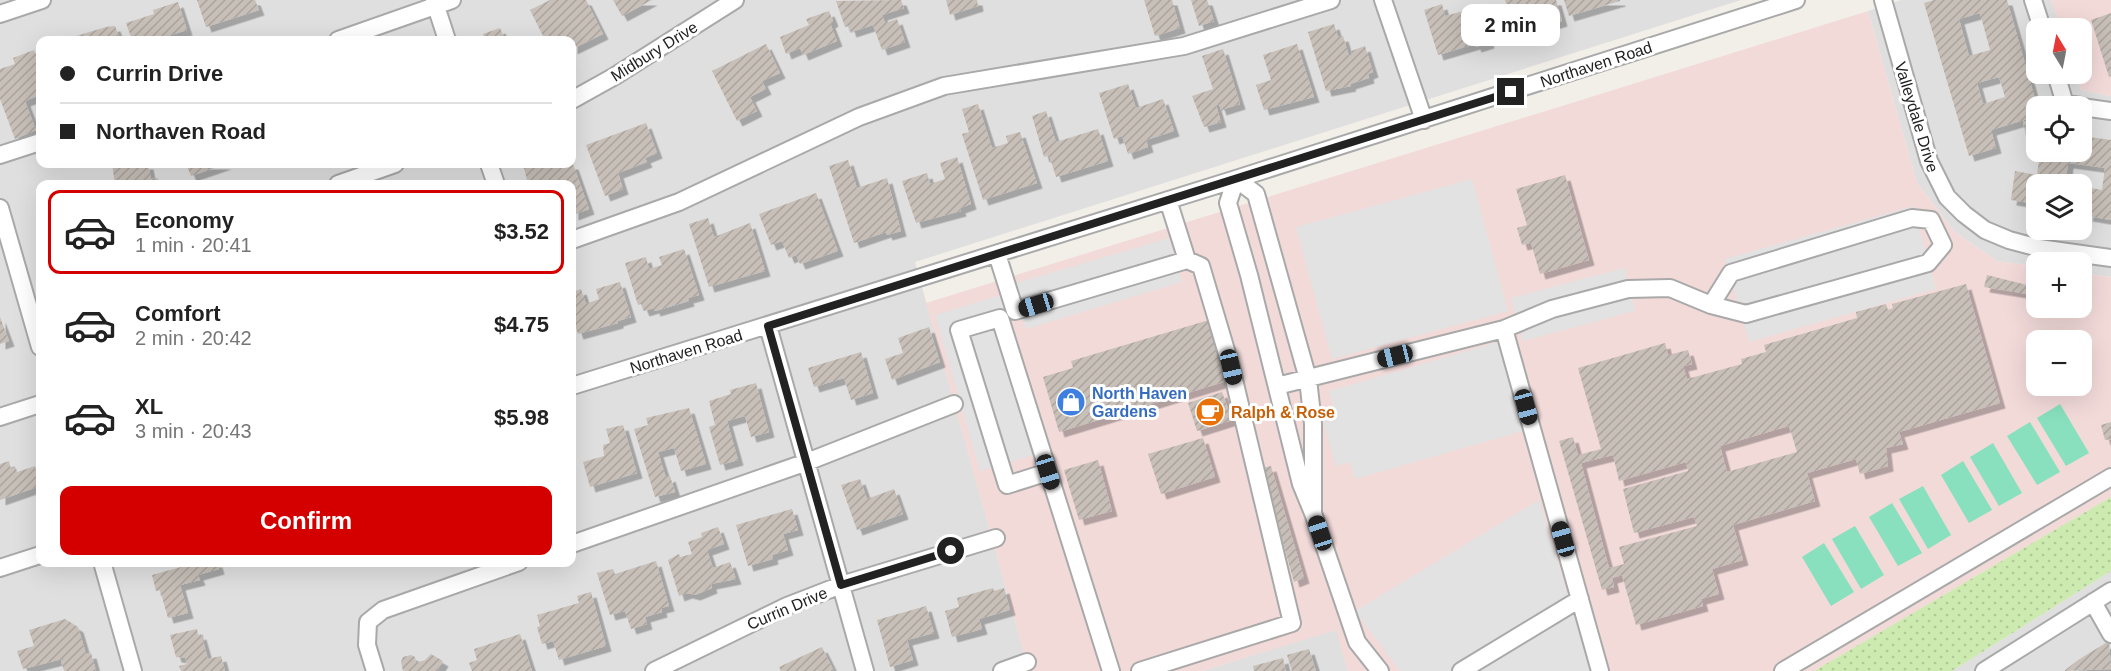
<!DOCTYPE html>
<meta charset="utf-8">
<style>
body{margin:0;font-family:Helvetica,sans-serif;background:#f2f2f2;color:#222;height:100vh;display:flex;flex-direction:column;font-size:22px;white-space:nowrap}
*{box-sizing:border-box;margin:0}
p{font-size:20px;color:#767676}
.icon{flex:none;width:33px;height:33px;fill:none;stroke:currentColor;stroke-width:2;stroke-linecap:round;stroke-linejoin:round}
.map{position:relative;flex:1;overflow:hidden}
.side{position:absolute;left:36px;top:180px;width:540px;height:387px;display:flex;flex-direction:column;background:#fff;border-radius:12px;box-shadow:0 6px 24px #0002}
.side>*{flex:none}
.guide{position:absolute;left:36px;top:36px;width:540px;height:132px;border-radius:12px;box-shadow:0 6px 24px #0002;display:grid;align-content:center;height:132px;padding:0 24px;background:#fff}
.needle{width:39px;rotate:350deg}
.fabs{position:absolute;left:2026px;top:18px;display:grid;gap:12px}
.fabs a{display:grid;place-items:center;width:66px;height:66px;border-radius:12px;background:#fff;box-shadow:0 6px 24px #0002;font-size:30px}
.end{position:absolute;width:27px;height:27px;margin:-14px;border:8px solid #222;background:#fff;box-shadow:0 0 0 3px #fff}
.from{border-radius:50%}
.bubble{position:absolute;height:42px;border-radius:12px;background:#fff;box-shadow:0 6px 24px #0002;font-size:20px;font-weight:700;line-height:42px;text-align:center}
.car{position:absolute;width:18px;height:36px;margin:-18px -9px;border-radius:8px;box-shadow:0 0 4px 2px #0007;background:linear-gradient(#222 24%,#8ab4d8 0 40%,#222 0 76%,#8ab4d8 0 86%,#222 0)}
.guide b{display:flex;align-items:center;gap:21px;height:57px;font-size:22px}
.guide b+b{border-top:2px solid #e0e0e0}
.guide i{width:15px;height:15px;background:#222}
ul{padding:10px 0 0;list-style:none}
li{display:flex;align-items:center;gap:18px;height:84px;margin:0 12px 9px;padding:0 12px;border:3px solid transparent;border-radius:12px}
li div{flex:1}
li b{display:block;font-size:22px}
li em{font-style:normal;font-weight:700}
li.active{border-color:#d40000}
li>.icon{width:54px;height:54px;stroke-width:1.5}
.action{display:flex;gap:12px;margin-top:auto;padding:12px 24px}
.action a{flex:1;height:69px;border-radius:12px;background:#d40000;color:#fff;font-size:24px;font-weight:700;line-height:69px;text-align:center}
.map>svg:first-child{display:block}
</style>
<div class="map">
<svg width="2111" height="671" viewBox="0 0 2111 671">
<defs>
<pattern id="grass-dots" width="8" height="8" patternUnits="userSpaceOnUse" patternTransform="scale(1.5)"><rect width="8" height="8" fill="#cdebb0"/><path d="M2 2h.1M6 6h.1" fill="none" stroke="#b0c997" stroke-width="1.8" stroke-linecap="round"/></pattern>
<pattern id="building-hatch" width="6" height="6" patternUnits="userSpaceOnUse" patternTransform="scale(1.5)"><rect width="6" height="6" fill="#c7bfb8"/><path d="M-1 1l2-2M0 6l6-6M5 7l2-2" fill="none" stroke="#aba49e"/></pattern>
<filter id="shadow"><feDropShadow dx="5.5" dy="5.5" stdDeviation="0" flood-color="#0004"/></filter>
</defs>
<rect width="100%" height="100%" fill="#f2efe9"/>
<path fill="#e0dfdf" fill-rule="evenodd" d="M0,0H1741L915,262L1029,671H0ZM40,40H572V164H40ZM40,184H572V562H40Z
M1901,0H2051L2061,28H2037V74H2075L2081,90L2111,96V277L2082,273V262H2037V266L1997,261L1955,232L1917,183L1868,11ZM2037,106H2082V152H2037ZM2037,184H2082V230H2037Z
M2111,571V671H1952Z
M1337,629L1348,671H1202Z"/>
<path fill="#f2dad9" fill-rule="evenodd" d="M2051,0H2111V96L2081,90L2075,74H2082V28H2061Z
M1868,11L1917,183L1955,232L1997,261L2037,266V308H2082V273L2111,277V497L1814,671H1348L1336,630L1202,671H1029L926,303ZM2037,340H2082V386H2037Z"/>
<path fill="url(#grass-dots)" d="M2111,497V571L1952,671H1814Z"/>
<path fill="#88e0be" d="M2060,404L2089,453L2066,466L2037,418Z
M2030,422L2060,472L2037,485L2007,436Z
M1993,443L2022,493L1999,506L1970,457Z
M1963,461L1992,510L1969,523L1941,475Z
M1923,486L1951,535L1928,549L1899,499Z
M1892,503L1922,553L1898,566L1869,517Z
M1855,526L1884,575L1861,589L1832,539Z
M1824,543L1854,592L1831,606L1802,557Z"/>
<path fill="#e2e2e2" d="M1472,179L1508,311L1332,359L1296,227Z
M1913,206L1936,289L1749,342L1725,259Z
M1169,238L1182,282L1026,329L1013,284Z
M1624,268L1635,311L1523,341L1511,298Z
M1001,295L1047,451L980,471L935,315Z
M1498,342L1523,431L1355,479L1350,462L1336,466L1320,411L1333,407L1329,391Z
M1539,500L1591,671H1400L1355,611Z"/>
<path fill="url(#building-hatch)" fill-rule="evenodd" filter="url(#shadow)" d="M197,0H255L259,10L206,27Z
M550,0H586L603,34L572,49V40H545L530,10Z
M613,0H652L622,16Z
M901,0L904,8L882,15L885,23L897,19L905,42L882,50L873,25L851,32L849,26L845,27L836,1Z
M946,0H977L978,6L950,15Z
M1144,0H1172L1180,28L1155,36Z
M1191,0H1207L1214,21L1199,26Z
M1505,0H1556L1562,21L1534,30L1532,24L1500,34L1494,15L1508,10Z
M1564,0H1620V1L1569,16Z
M1934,0H2007L2037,106V116L1991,130L1996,148L1969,156L1924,3ZM1980,13L1990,50L1969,56L1959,19ZM1999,77L2005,97L1983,104L1977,83Z
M178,2L187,30L155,40H132L126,23L154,14L153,10Z
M1442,4L1445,16L1478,7L1489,43L1476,47L1475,44L1438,55L1424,10Z
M829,11L833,21L830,23L837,41L803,55L800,48L786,54L780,37L809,25L806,19Z
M2111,13V76L2109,77L2091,20Z
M1334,24L1338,37L1343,36L1349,56L1352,55L1351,51L1365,46L1373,72L1368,74L1369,78L1350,84L1351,86L1326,91L1308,32Z
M115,26L120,40H63L106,27Z
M500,28L505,40H485L483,34Z
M766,44L780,73L762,81L766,89L750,97L757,111L737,121L712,71Z
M1297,44L1314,97L1264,110L1256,85L1271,80L1263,55Z
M1223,49L1240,104L1221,110L1219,104L1216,105L1221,122L1204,127L1192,96L1213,89L1202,56Z
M34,50L37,56L40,54V95L25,101L36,130L15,139L0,99V69L15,64L13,58Z
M1128,84L1136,108L1163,99L1174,131L1146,140L1148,147L1128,154L1122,136L1114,139L1099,93Z
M978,104L992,148L1008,143L1006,136L1020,132L1037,183L983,200L962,134L969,132L962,109Z
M1046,111L1056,142L1098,129L1108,161L1056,177L1049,155L1044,157L1032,116Z
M2037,118V142L2027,140L2023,122Z
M646,123L657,153L645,158L647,162L618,173L623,189L605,196L586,145Z
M2082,136L2111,140V220L2087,216L2091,188L2102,190L2105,168L2068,163L2066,179L2069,180L2068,184H2037V204L2011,200L2015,171L2037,175L2040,152H2082Z
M957,157L971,204L960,208L961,211L916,223L902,181L927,173L930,184L945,179L940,163Z
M848,160L857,188L887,178L901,231L887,235L886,232L854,243L829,166Z
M112,164H148L151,179L158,178L159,184H115Z
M186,164H226L191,176Z
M537,164H573L589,209L573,215L572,184H528L524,168Z
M1565,175L1589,260L1540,274L1531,243L1522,245L1517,228L1527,225L1516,189Z
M816,193L838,251L800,264L796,255L789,258L782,241L771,245L759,214Z
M708,218L714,237L750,223L765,271L709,287L689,224Z
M684,249L699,295L688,298L689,301L655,311L654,308L644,311L641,304L638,305L625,263L646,257L649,269L662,265L659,257Z
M1987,275L2035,287L2034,295L1984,287Z
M620,282L631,317L618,321V323L578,334L572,316V292L581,289L586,304L599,299L596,289Z
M1966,284L2000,403L1899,432L1903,444L1886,448L1888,466L1860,474L1856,459L1807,473L1815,501L1733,525L1743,560L1712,569L1719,594L1701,599L1703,606L1636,625L1622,575L1612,578L1614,587L1602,590L1559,441L1573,437L1578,455L1601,449L1578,368L1665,343L1668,355L1688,350L1692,364L1683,366L1687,379L1742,364L1741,359L1766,352L1764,345L1857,318L1856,312L1886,304L1888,310L1893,308L1892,304ZM1789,426L1797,452L1727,472L1720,446ZM1613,455L1619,481L1686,462L1688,471L1623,489L1634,533L1694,517L1697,526L1619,547L1624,564L1609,568L1581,463Z
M0,317L9,341L0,344Z
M1209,320L1227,381L1059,432L1043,377L1073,368L1071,361Z
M929,327L940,362L892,380L885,359L903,353L898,338Z
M861,352L873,393L851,400L844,378L814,387L808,368Z
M756,383L769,432L751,437L745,416L727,421L738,460L720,465L709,427L715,425L709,401L731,394L730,390Z
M1222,392L1232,420L1197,431L1188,403Z
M689,408L706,464L681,471L674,448L658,452L666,478L670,476L675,492L655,497L634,429L648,425L646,418Z
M2111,422V439L2105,440L2101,425Z
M623,425L637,473L590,487L583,462L604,456L603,445L610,443L606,429Z
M1203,438L1215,477L1161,494L1148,454Z
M1098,460L1112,511L1079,520L1064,470Z
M9,461L11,469L16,468L17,472L35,466L40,486L0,500V464Z
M1271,466L1304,578L1294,582L1262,468Z
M860,479L867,499L894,489L903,514L857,530L841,485Z
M792,509L798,530L783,534L788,550L772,555L773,559L748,566L736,525Z
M718,527L724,544L707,550L713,568L730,562L736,579L711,584L712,588L695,595L687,593L679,596L668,560L679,554L680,557L692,554L688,542L702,537L701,533Z
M656,561L669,606L661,608L662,612L645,617L647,624L631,629L625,611L610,615L597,573L613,569L615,574Z
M187,562H217L219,569L198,575L200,580L180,585L188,613L168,618L160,590L156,591L152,575L188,565Z
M993,588L994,591L1004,588L1010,610L979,619L982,629L952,637L945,611L959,607L957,598Z
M591,592L606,646L559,660L553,641L542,644L537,627L540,626L537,615L579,603L577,596Z
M926,606L934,633L907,640L913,660L890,667L877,620Z
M65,619L78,627L86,654L91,653L96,671H64L61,661L66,658L23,669L17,651L34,646L29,630Z
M197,629L198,635L201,634L208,659L221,656L225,671H181L179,666L187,664L185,658L176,657L170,635Z
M520,634L532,671H472L469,663L477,660L474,649Z
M2109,641L2111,669L2064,671L2078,660Z
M822,647L834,671H781L779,667Z
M1309,649L1316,671H1292L1287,655Z
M431,654L443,661L437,671H403L401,662L403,657L411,655L415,657L416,663L425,660Z
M1283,658L1286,671H1254L1253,666Z"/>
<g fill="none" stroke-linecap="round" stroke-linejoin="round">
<g stroke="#a9a9a9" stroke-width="20">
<path id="minor" d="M434,0L447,40
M1383,0L1424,120
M1883,0L1929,161L1947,197L1964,214L1985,230L2009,240L2039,248L2111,258
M2033,0L2042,28
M0,14L42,0
M338,40L452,0
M2056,74L2065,104L2081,106
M572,100L615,76L735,0
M2082,107L2111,111
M0,155L40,142
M489,164L496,184
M338,184L395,164
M0,208L40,347
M572,240L679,202L859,117L944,86L1184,46L1331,0
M997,254L1015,311L1187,260L1168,200
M768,326L865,671
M1504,329L1600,671
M572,386L1236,179L1796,0
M1277,386L1504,329L1552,309L1628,289L1670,288L1711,305L1746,314L1928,263L1943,245L1931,220L1912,218L1731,273L1711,305
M0,417L40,404
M1048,472L1007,485L959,330L1000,318L1111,671
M1313,513V424L1308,379L1256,194L1236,179L1228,203L1249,275L1301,484L1313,513L1357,642L1380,671
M572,544L807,462L954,404
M102,562L133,671
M0,568L40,555
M2093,602L2111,634
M375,671L367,645L368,622L383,610L519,562
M654,671L787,606L841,585L996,538
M1002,671L1027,662
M1140,671L1292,623L1231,367L1201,266L1187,260
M1461,671L1580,599
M1783,671L2111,477
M1984,671L2111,591"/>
</g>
<use href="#minor" stroke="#fff" stroke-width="16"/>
</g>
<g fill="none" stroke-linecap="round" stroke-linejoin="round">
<path stroke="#222" stroke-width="8" d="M951,551L841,585L768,326L1511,92"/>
</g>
<defs>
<g id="shop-disc" transform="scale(1.5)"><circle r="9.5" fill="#3f7fe0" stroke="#fff"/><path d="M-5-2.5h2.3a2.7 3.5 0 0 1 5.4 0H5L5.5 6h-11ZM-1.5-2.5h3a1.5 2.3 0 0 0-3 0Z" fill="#fff"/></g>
<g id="cafe-disc" transform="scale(1.5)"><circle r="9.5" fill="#e8710a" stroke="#fff"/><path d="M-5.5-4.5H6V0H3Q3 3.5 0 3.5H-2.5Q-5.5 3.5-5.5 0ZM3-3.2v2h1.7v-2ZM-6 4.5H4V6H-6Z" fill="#fff"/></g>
</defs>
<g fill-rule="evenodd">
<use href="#shop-disc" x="1071" y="402"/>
<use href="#cafe-disc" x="1210" y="412"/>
</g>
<g text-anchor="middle" stroke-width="6" stroke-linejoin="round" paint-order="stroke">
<g font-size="16" fill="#222" stroke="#fff">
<text transform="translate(654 51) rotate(-32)" y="6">Midbury Drive</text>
<text transform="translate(1596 64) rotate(-18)" y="6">Northaven Road</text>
<text transform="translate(1917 117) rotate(73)" y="6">Valleydale Drive</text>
<text transform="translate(686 351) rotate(-17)" y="6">Northaven Road</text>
<text transform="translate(787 608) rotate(-23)" y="6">Currin Drive</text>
</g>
<g font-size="16" font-weight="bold" fill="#366cbe" stroke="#fff" text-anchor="start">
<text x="1092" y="399">North Haven<tspan x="1092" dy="18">Gardens</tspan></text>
</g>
<g font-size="16" font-weight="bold" fill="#c56008" stroke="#fff" text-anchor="start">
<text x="1231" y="418">Ralph &amp; Rose</text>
</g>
</g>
</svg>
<div class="fabs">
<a><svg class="needle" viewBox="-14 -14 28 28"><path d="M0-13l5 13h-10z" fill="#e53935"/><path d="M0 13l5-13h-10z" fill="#767676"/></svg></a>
<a><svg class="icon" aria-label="locate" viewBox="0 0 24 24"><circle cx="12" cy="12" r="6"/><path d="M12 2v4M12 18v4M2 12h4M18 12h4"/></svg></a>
<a><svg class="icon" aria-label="layers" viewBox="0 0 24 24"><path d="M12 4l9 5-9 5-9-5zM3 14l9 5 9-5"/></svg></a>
<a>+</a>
<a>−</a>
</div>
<i class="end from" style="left:951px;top:551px"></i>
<i class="end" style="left:1511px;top:92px"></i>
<div class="bubble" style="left:1461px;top:4px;width:99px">2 min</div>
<i class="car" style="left:1036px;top:305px;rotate:253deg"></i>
<i class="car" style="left:1395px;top:356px;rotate:256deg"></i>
<i class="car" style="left:1231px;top:367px;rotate:167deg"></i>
<i class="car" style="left:1526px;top:407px;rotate:165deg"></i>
<i class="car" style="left:1048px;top:472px;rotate:163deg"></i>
<i class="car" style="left:1320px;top:533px;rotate:342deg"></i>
<i class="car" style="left:1563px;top:539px;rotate:344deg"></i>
<div class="guide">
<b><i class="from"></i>Currin Drive</b>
<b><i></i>Northaven Road</b>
</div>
<section class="side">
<ul>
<li class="active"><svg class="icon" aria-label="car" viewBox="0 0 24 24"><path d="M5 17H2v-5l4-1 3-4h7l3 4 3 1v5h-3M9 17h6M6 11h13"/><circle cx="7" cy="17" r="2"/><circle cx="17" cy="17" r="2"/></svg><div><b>Economy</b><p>1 min · 20:41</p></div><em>$3.52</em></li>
<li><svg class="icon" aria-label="car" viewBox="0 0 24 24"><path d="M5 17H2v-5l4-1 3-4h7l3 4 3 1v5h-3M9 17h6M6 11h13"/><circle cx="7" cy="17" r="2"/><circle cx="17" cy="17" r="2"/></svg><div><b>Comfort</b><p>2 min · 20:42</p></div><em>$4.75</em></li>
<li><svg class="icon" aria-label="car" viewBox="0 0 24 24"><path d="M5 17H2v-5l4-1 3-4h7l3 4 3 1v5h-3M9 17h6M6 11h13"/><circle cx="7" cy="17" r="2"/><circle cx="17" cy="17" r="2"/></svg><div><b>XL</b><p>3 min · 20:43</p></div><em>$5.98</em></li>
</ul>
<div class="action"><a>Confirm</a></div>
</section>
</div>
